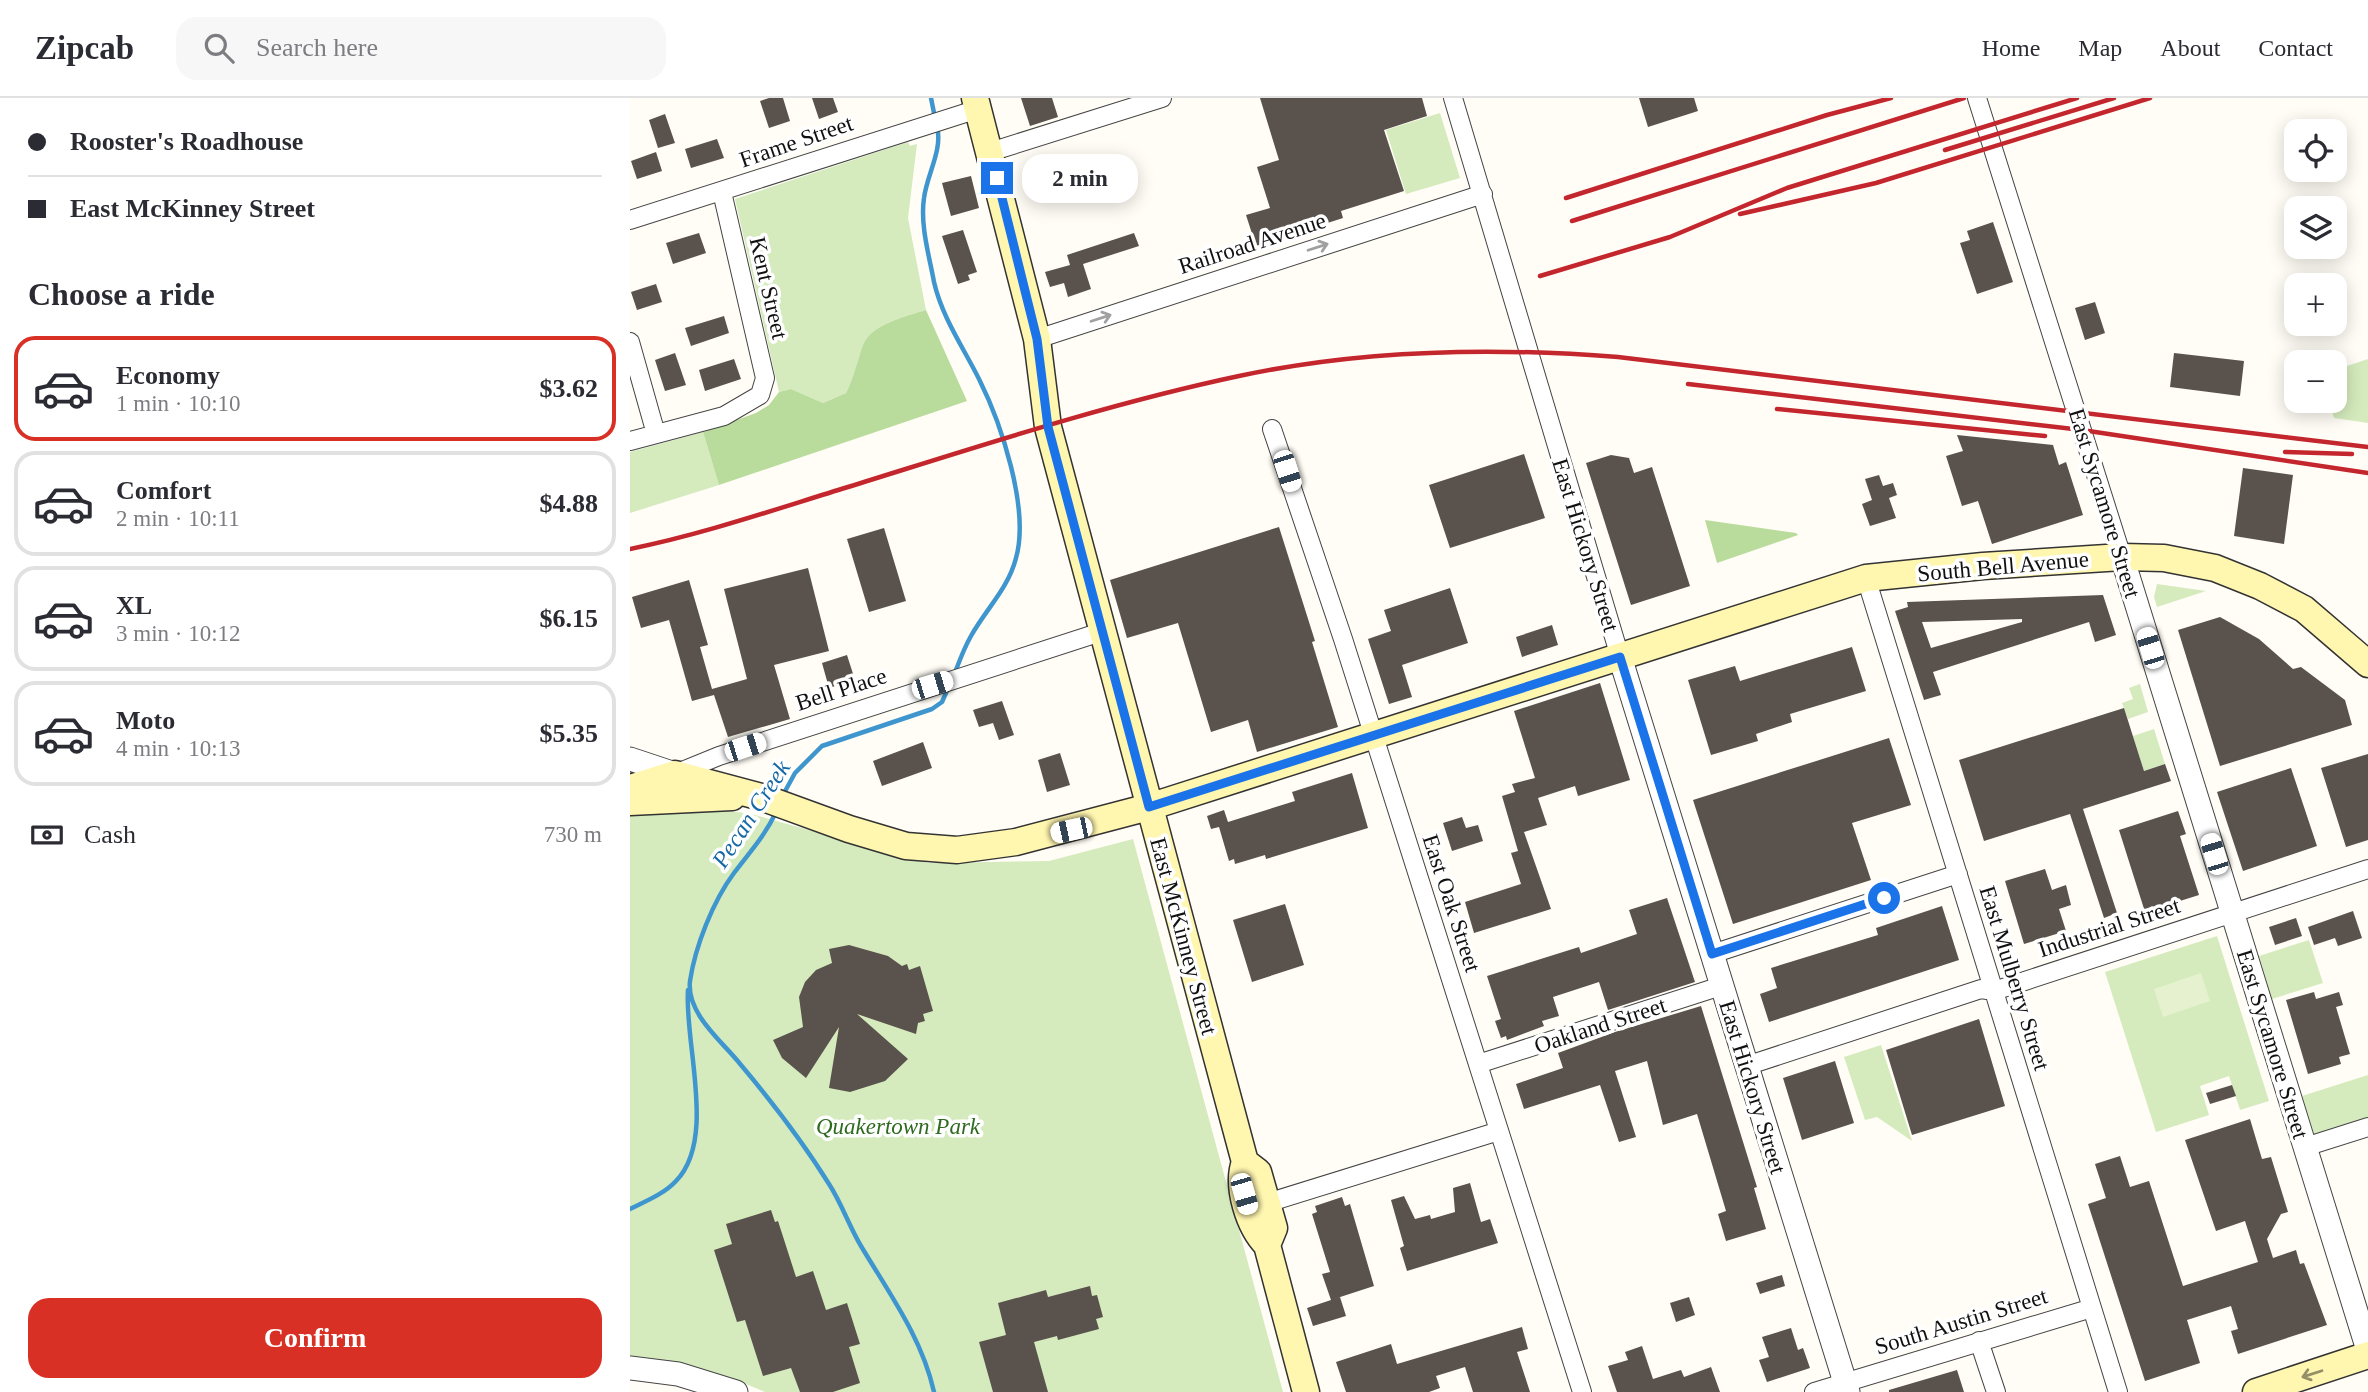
<!DOCTYPE html>
<meta charset="utf-8">
<style>
body{margin:0;font-family:"Times New Roman",serif;background:#f7f7f7;color:#2b2b33;height:100vh;display:flex;flex-direction:column;font-size:26px;white-space:nowrap}
*{box-sizing:border-box;margin:0}
p{font-size:23px;color:#7c7c81}
.icon{flex:none;width:38px;height:38px;fill:none;stroke:currentColor;stroke-width:2;stroke-linecap:round;stroke-linejoin:round}
.map{position:relative;flex:1;overflow:hidden}
.drawer{display:flex;flex-direction:column;background:#fff;width:630px}
.drawer>*{flex:none}
.top-card{display:grid;align-content:center;height:154px;padding:0 28px;background:#fff}
.fabs{position:absolute;left:1654px;top:21px;display:grid;gap:14px}
.fabs a{display:grid;place-items:center;width:63px;height:63px;border-radius:14px;background:#fff;box-shadow:0 4px 18px #0003;font-size:35px}
.end{position:absolute;width:32px;height:32px;margin:-16px;border:9px solid #1a73e8;background:#fff;box-shadow:0 0 0 4px #fff}
.from{border-radius:50%}
.bubble{position:absolute;height:49px;border-radius:21px;background:#fff;box-shadow:0 4px 18px #0003;font-size:23px;font-weight:800;line-height:49px;text-align:center}
.car{position:absolute;width:21px;height:42px;margin:-21px -10px;border-radius:9px;box-shadow:0 0 5px 2px #0007;background:linear-gradient(#fff 24%,#345 0 40%,#fff 0 76%,#345 0 86%,#fff 0)}
.top-card b{display:flex;align-items:center;gap:24px;height:66px;font-size:26px}
.top-card b+b{border-top:2px solid #e1e1e2}
.top-card i{width:18px;height:18px;background:#2b2b33}
ul{padding:0;list-style:none}
li{display:flex;align-items:center;gap:21px;height:105px;margin:0 14px 10px;padding:0 14px;border:4px solid #e1e1e2;border-radius:21px}
li div{flex:1}
li b{display:block;font-size:26px}
li em{font-style:normal;font-weight:800}
li.current{border-color:#d93025}
li>.icon{width:63px;height:63px;stroke-width:1.5}
h2{padding:0 28px;font-size:32px;line-height:84px}
.pay{display:flex;align-items:center;gap:18px;height:77px;padding:0 28px;font-size:26px}
.pay p{margin-inline-start:auto}
.cta{display:flex;gap:14px;margin-top:auto;padding:14px 28px}
.cta a{flex:1;height:80px;border-radius:21px;background:#d93025;color:#fff;font-size:28px;font-weight:800;line-height:80px;text-align:center}
header{display:flex;align-items:center;gap:42px;box-sizing:border-box;height:98px;padding:0 35px;background:#fff;border-bottom:2px solid #e1e1e2}
header strong{font-size:33px}
nav{display:flex;gap:38px;margin-inline-start:auto;font-size:24px}
.search{width:490px;height:63px;background:#f7f7f7;display:flex;align-items:center;gap:18px;box-sizing:border-box;padding:0 24px;border-radius:21px;color:#7c7c81;font-size:26px}
main{display:flex;flex:1;min-height:0}
.map>svg:first-child{display:block}
</style>
<header>
<strong>Zipcab</strong>
<div class="search"><svg class="icon" aria-label="search" viewBox="0 0 24 24"><circle cx="10" cy="10" r="6"/><path d="M15 15l6 6"/></svg>Search here</div>
<nav><a>Home</a><a>Map</a><a>About</a><a>Contact</a></nav>
</header>
<main>
<section class="drawer">
<div class="top-card">
<b><i class="from"></i>Rooster's Roadhouse</b>
<b><i></i>East McKinney Street</b>
</div>
<h2>Choose a ride</h2>
<ul>
<li class="current"><svg class="icon" aria-label="car" viewBox="0 0 24 24"><path d="M5 17H2v-5l4-1 3-4h7l3 4 3 1v5h-3M9 17h6M6 11h13"/><circle cx="7" cy="17" r="2"/><circle cx="17" cy="17" r="2"/></svg><div><b>Economy</b><p>1 min · 10:10</p></div><em>$3.62</em></li>
<li><svg class="icon" aria-label="car" viewBox="0 0 24 24"><path d="M5 17H2v-5l4-1 3-4h7l3 4 3 1v5h-3M9 17h6M6 11h13"/><circle cx="7" cy="17" r="2"/><circle cx="17" cy="17" r="2"/></svg><div><b>Comfort</b><p>2 min · 10:11</p></div><em>$4.88</em></li>
<li><svg class="icon" aria-label="car" viewBox="0 0 24 24"><path d="M5 17H2v-5l4-1 3-4h7l3 4 3 1v5h-3M9 17h6M6 11h13"/><circle cx="7" cy="17" r="2"/><circle cx="17" cy="17" r="2"/></svg><div><b>XL</b><p>3 min · 10:12</p></div><em>$6.15</em></li>
<li><svg class="icon" aria-label="car" viewBox="0 0 24 24"><path d="M5 17H2v-5l4-1 3-4h7l3 4 3 1v5h-3M9 17h6M6 11h13"/><circle cx="7" cy="17" r="2"/><circle cx="17" cy="17" r="2"/></svg><div><b>Moto</b><p>4 min · 10:13</p></div><em>$5.35</em></li>
</ul>
<div class="pay"><svg class="icon" aria-label="cash" viewBox="0 0 24 24"><path d="M3 7h18v10H3z"/><circle cx="12" cy="12" r="2"/></svg>Cash<p>730 m</p></div>
<div class="cta"><a>Confirm</a></div>
</section>
<div class="map">
<svg width="1738" height="1294" viewBox="0 0 1738 1294">
<rect width="100%" height="100%" fill="#fffdf5"/>
<path fill="#d5ebbd" d="M810,15L830,80L776,96L756,32Z
M278,44L280,48L287,46L278,120L296,212C277,218 241,226 233,247C227,263 224,279 216,295L193,305L161,291L149,294L105,101Z
M1738,261V325L1704,320L1699,303H1704L1705,272Z
M73,334L89,387L0,415V354Z
M1527,486L1576,493L1527,509L1524,499Z
M1510,586L1518,614L1498,621L1492,605L1503,601L1499,590Z
M1524,631L1535,666L1514,673L1503,638Z
M58,707L121,716L298,765L419,763L503,741L653,1294H135C91,1275 48,1262 0,1259V711Z
M1587,838L1639,1003L1610,1012L1599,978L1570,988L1579,1017L1526,1034L1475,874Z
M1679,842L1693,885L1642,901L1629,858Z
M1251,947L1282,1043L1247,1019L1235,1022L1214,959Z
M1738,977V1022L1685,1039L1672,998Z"/>
<path fill="#b9dc9c" d="M296,212L337,303L89,387L73,334L126,315L139,307L149,294L161,291L193,305L216,295C224,279 227,263 233,247C241,226 277,218 296,212Z
M1075,422L1166,435L1168,437L1087,465Z"/>
<path fill="#e6f2cf" d="M1571,875L1580,903L1533,919L1524,891Z"/>
<g fill="none" stroke-linecap="round" stroke-linejoin="round">
<path stroke="#3f96cf" stroke-width="4.5" d="M301,0L305,20
M307,28C313,52 297,76 294,100C290,127 299,157 304,184C312,219 333,249 349,281C371,325 400,411 386,460C378,491 356,511 341,538C334,550 329,564 324,577
M153,697L165,675L192,648L302,611L312,604L319,588
M146,714C135,738 119,755 104,775C83,803 65,849 60,883C56,916 93,944 111,967C143,1005 173,1044 199,1086C212,1106 219,1128 231,1148C259,1195 292,1240 304,1294
M0,1111C16,1103 34,1096 46,1083C87,1041 54,945 58,892"/>
</g>
<path fill="#5a524d" fill-rule="evenodd" d="M139,0H153L160,23L139,30L130,3Z
M182,0H203L208,14L189,21Z
M391,0H422L428,19L400,28Z
M630,0H792L797,18L754,32L774,93L711,113L713,120L626,148L616,117L640,110L627,69L649,62Z
M1009,0H1064L1068,13L1018,29Z
M35,16L45,45L28,50L19,22Z
M87,41L94,60L61,70L55,51Z
M26,54L32,73L7,81L1,63Z
M341,78L349,110L321,118L312,85Z
M1363,124L1383,184L1347,196L1330,145L1340,142L1337,133Z
M333,132L347,174L338,177L340,182L328,186L312,138Z
M69,135L76,155L43,166L36,145Z
M504,135L509,148L453,166L461,191L438,199L434,185L420,189L415,174L440,167L437,157Z
M26,186L32,204L7,212L1,194Z
M1465,204L1475,235L1455,242L1445,210Z
M94,218L99,235L61,248L55,230Z
M45,255L56,287L35,293L25,262Z
M1544,255L1614,263L1610,298L1540,289Z
M104,261L111,281L75,293L69,272Z
M1327,337L1423,347L1429,367L1436,364L1453,417L1362,446L1348,403L1332,408L1316,358L1333,353Z
M894,356L915,420L820,450L799,387Z
M981,357L999,360L1004,375L1022,369L1060,488L1001,507L956,365Z
M1613,370L1663,377L1654,446L1604,438Z
M1249,377L1253,388L1263,385L1267,397L1259,400L1266,420L1240,428L1232,406L1242,402L1235,381Z
M649,429L685,543L682,544L708,629L627,654L618,622L581,634L548,525L497,540L480,482Z
M254,430L276,503L239,514L217,441Z
M178,470L199,553L144,567L160,621L98,639L84,597L62,603L39,522L11,530L2,499L59,482L78,547L70,549L82,591L117,581L94,491Z
M820,490L838,545L772,567L782,599L759,606L738,541L761,533L754,512Z
M1473,497L1486,537L1465,544L1459,524L1303,574L1311,597L1294,602L1265,513L1278,509L1277,504ZM1392,521V524L1301,550L1292,524Z
M1590,519L1629,541L1663,571L1671,569L1715,602L1722,627L1590,668L1548,532Z
M922,527L928,547L892,559L886,539Z
M1222,549L1236,593L1160,616L1162,624L1126,636L1128,643L1081,657L1058,582L1105,568L1110,583Z
M217,557L225,582L199,590L192,565Z
M970,585L1000,682L948,698L945,688L908,700L917,727L894,734L921,811L844,835L835,804L891,786L881,755L888,753L872,698L885,694L882,686L905,680L884,613Z
M372,603L384,637L369,642L363,625L349,629L343,612Z
M1494,610L1514,673L1535,666L1541,683L1453,711L1487,815L1474,820L1440,716L1354,743L1329,662Z
M1259,640L1281,707L1222,725L1241,782L1103,826L1063,702Z
M293,644L302,670L252,688L243,663Z
M430,655L440,687L417,694L408,662Z
M1738,656V742L1716,749L1691,670Z
M1661,670L1687,748L1613,773L1587,694Z
M722,675L738,730L636,761L635,757L605,766L604,761L599,763L589,729L581,731L577,718L594,712L598,724L665,703L662,694Z
M1548,713L1556,736L1550,738L1569,797L1515,814L1489,732Z
M832,719L836,730L848,727L853,743L822,753L813,725Z
M1415,771L1422,792L1436,787L1441,807L1429,811L1436,833L1394,846L1375,783Z
M1037,800L1065,884L978,912L969,884L923,899L929,918L912,923L914,928L877,942L876,938L871,940L865,923L871,921L857,878L949,849L951,855L1007,836L999,812Z
M655,806L674,867L622,884L603,822Z
M1312,808L1329,862L1139,924L1130,896L1147,890L1141,870L1248,837L1246,830Z
M1723,813L1732,840L1708,848L1705,840L1684,847L1678,829Z
M1666,820L1672,838L1645,847L1639,829Z
M219,847L258,858L272,868L277,866L279,872L290,868L303,913L293,916L295,923L288,925L286,936L227,916L278,961L255,983L220,994L199,990L209,929L176,980L152,960L143,942L173,929L169,899L175,884L186,872L202,865L199,851Z
M1684,894L1686,901L1709,894L1713,907L1706,909L1720,956L1709,959L1711,966L1678,976L1656,902Z
M1071,908L1127,1089L1124,1090L1136,1131L1096,1143L1088,1116L1096,1113L1067,1016L1033,1027L1017,963L985,973L1006,1039L989,1044L970,987L894,1011L886,986L933,970L928,955L985,934Z
M1349,921L1375,1008L1282,1037L1256,952Z
M1205,963L1224,1025L1172,1042L1153,980Z
M1602,987L1606,998L1580,1006L1576,995Z
M1620,1021L1632,1061L1641,1059L1658,1114L1651,1116L1637,1141L1643,1160L1666,1152L1670,1166L1674,1165L1697,1227L1608,1256L1601,1233L1608,1231L1601,1208L1557,1222L1570,1265L1515,1283L1458,1106L1476,1100L1465,1066L1490,1058L1500,1089L1519,1083L1553,1188L1628,1164L1615,1123L1586,1133L1555,1042Z
M840,1085L851,1124L860,1121L868,1145L777,1173L770,1150L774,1148L761,1102L774,1098L785,1121L800,1117L801,1121L825,1114L823,1090Z
M712,1099L715,1108L720,1106L744,1188L701,1202L692,1176L700,1174L682,1116L687,1114L685,1108Z
M141,1112L145,1124L148,1123L166,1179L183,1173L196,1212L217,1205L230,1246L219,1249L230,1285L203,1294H170L161,1270L133,1278L115,1222L107,1224L84,1152L102,1146L96,1126Z
M1152,1177L1155,1188L1130,1196L1126,1185Z
M460,1188L462,1198L467,1197L473,1219L466,1221L469,1231L428,1242L427,1238L404,1244L418,1294H363L349,1244L376,1237L368,1205L416,1192L418,1199Z
M710,1199L716,1218L683,1228L677,1210Z
M1059,1199L1065,1217L1046,1224L1040,1205Z
M892,1229L898,1251L887,1254L900,1294H843L835,1269L806,1278L810,1290L799,1294H716L706,1264L761,1246L767,1266Z
M1161,1230L1168,1252L1173,1250L1180,1270L1137,1284L1129,1262L1139,1259L1132,1239Z
M1012,1248L1023,1281L1051,1272L1054,1279L1081,1269L1090,1294H987L978,1268L998,1262L995,1254Z
M1327,1272L1334,1294H1259V1292Z"/>
<g fill="none" stroke-linecap="round" stroke-linejoin="round">
<g stroke="#444" stroke-width="20">
<path id="minor" d="M823,0L990,559
M1347,0L1492,459
M360,54L532,0
M0,122L348,11
M407,241L853,96
M0,244L26,336
M642,331L713,541L952,1294
M0,343L94,318L130,297L135,280L92,94
M1236,480L1488,1294
M45,676L89,658L474,533
M1082,856L1328,776
M848,966L1091,888
M1116,968L1351,891L1364,893L1738,771
M1675,1049L1738,1029
M637,1105L869,1033
M1349,1243L1366,1294
M1184,1294L1462,1210"/>
</g>
<g stroke="#444" stroke-width="25">
<path id="tertiary" d="M1492,459L1738,1252
M990,559L1218,1294
M0,661L45,676
M0,1270L48,1276L106,1294"/>
</g>
<g stroke="#333" stroke-width="29">
<path id="secondary" d="M345,0L407,241L418,329L615,1064C606,1088 619,1129 637,1147L676,1294
M0,690L45,676L131,699L219,731L276,748L327,752L386,744L519,709L1236,480L1353,468L1492,459L1534,460L1585,470L1630,488L1674,511L1738,566
M0,704L102,699
M615,1064L628,1074L644,1130L637,1147
M1626,1294L1738,1257"/>
</g>
<use href="#minor" stroke="#fff" stroke-width="18"/>
<use href="#tertiary" stroke="#fff" stroke-width="23"/>
<use href="#secondary" stroke="#fff6b0" stroke-width="26"/>
<path stroke="#c4262e" stroke-width="4.5" d="M1315,52L1484,0
M936,100L1197,17L1261,0
M1110,116L1246,85L1520,0
M942,123L1334,0
M910,178L1040,139L1157,90L1447,0
M1058,286L1452,332L1738,375
M1147,311L1415,338
M1655,354L1722,356
M0,451C74,436 146,411 218,389C347,349 477,306 609,278C734,251 861,249 988,259L1738,349"/>
</g>
<defs><path id="oneway-shaft" d="M-6 0H5M1.5-3L5.5 0L1.5 3" fill="none" stroke-width="1.6" stroke-linecap="round" stroke-linejoin="round" transform="scale(1.75)"/></defs>
<g stroke="#a0a0a0">
<use href="#oneway-shaft" transform="translate(688 149) rotate(-18)"/>
<use href="#oneway-shaft" transform="translate(471 220) rotate(-18)"/>
</g>
<use stroke="#948f68" href="#oneway-shaft" transform="translate(1682 1276) rotate(162)"/>
<g fill="none" stroke-linecap="round" stroke-linejoin="round">
<path stroke="#1a73e8" stroke-width="9" d="M367,80L407,241L418,329L519,709L990,559L1082,856L1254,800"/>
</g>
<g text-anchor="middle" stroke-width="7" stroke-linejoin="round" paint-order="stroke">
<g font-size="23" fill="#111" stroke="#fff">
<text transform="translate(166 43) rotate(-19)" y="8">Frame Street</text>
<text transform="translate(622 145) rotate(-18)" y="8">Railroad Avenue</text>
<text transform="translate(139 190) rotate(77)" y="8">Kent Street</text>
<text transform="translate(1475 405) rotate(73)" y="8">East Sycamore Street</text>
<text transform="translate(956 447) rotate(73)" y="8">East Hickory Street</text>
<text transform="translate(1373 468) rotate(-5)" y="8">South Bell Avenue</text>
<text transform="translate(211 591) rotate(-18)" y="8">Bell Place</text>
<text transform="translate(822 805) rotate(72)" y="8">East Oak Street</text>
<text transform="translate(1479 829) rotate(-18)" y="8">Industrial Street</text>
<text transform="translate(554 838) rotate(75)" y="8">East McKinney Street</text>
<text transform="translate(1385 880) rotate(73)" y="8">East Mulberry Street</text>
<text transform="translate(970 927) rotate(-18)" y="8">Oakland Street</text>
<text transform="translate(1643 946) rotate(73)" y="8">East Sycamore Street</text>
<text transform="translate(1123 989) rotate(73)" y="8">East Hickory Street</text>
<text transform="translate(1331 1223) rotate(-17)" y="8">South Austin Street</text>
</g>
<g font-size="23" font-style="italic" fill="#2f6b1f" stroke="#fff">
<text x="268" y="1036">Quakertown Park</text>
</g>
<g font-size="24" font-style="italic" fill="#1768a6" stroke="#fff">
<text transform="translate(121 716) rotate(-57)" y="8">Pecan Creek</text>
</g>
</g>
</svg>
<div class="fabs">
<a><svg class="icon" aria-label="locate" viewBox="0 0 24 24"><circle cx="12" cy="12" r="6"/><path d="M12 2v4M12 18v4M2 12h4M18 12h4"/></svg></a>
<a><svg class="icon" aria-label="layers" viewBox="0 0 24 24"><path d="M12 4l9 5-9 5-9-5zM3 14l9 5 9-5"/></svg></a>
<a>+</a>
<a>−</a>
</div>
<i class="end from" style="left:1254px;top:800px"></i>
<i class="end" style="left:367px;top:80px"></i>
<div class="bubble" style="left:392px;top:56px;width:116px">2 min</div>
<i class="car" style="left:657px;top:373px;rotate:162deg"></i>
<i class="car" style="left:1520px;top:550px;rotate:343deg"></i>
<i class="car" style="left:302px;top:587px;rotate:73deg"></i>
<i class="car" style="left:115px;top:649px;rotate:72deg"></i>
<i class="car" style="left:441px;top:732px;rotate:258deg"></i>
<i class="car" style="left:1584px;top:756px;rotate:343deg"></i>
<i class="car" style="left:614px;top:1096px;rotate:164deg"></i>
</div>
</main>
